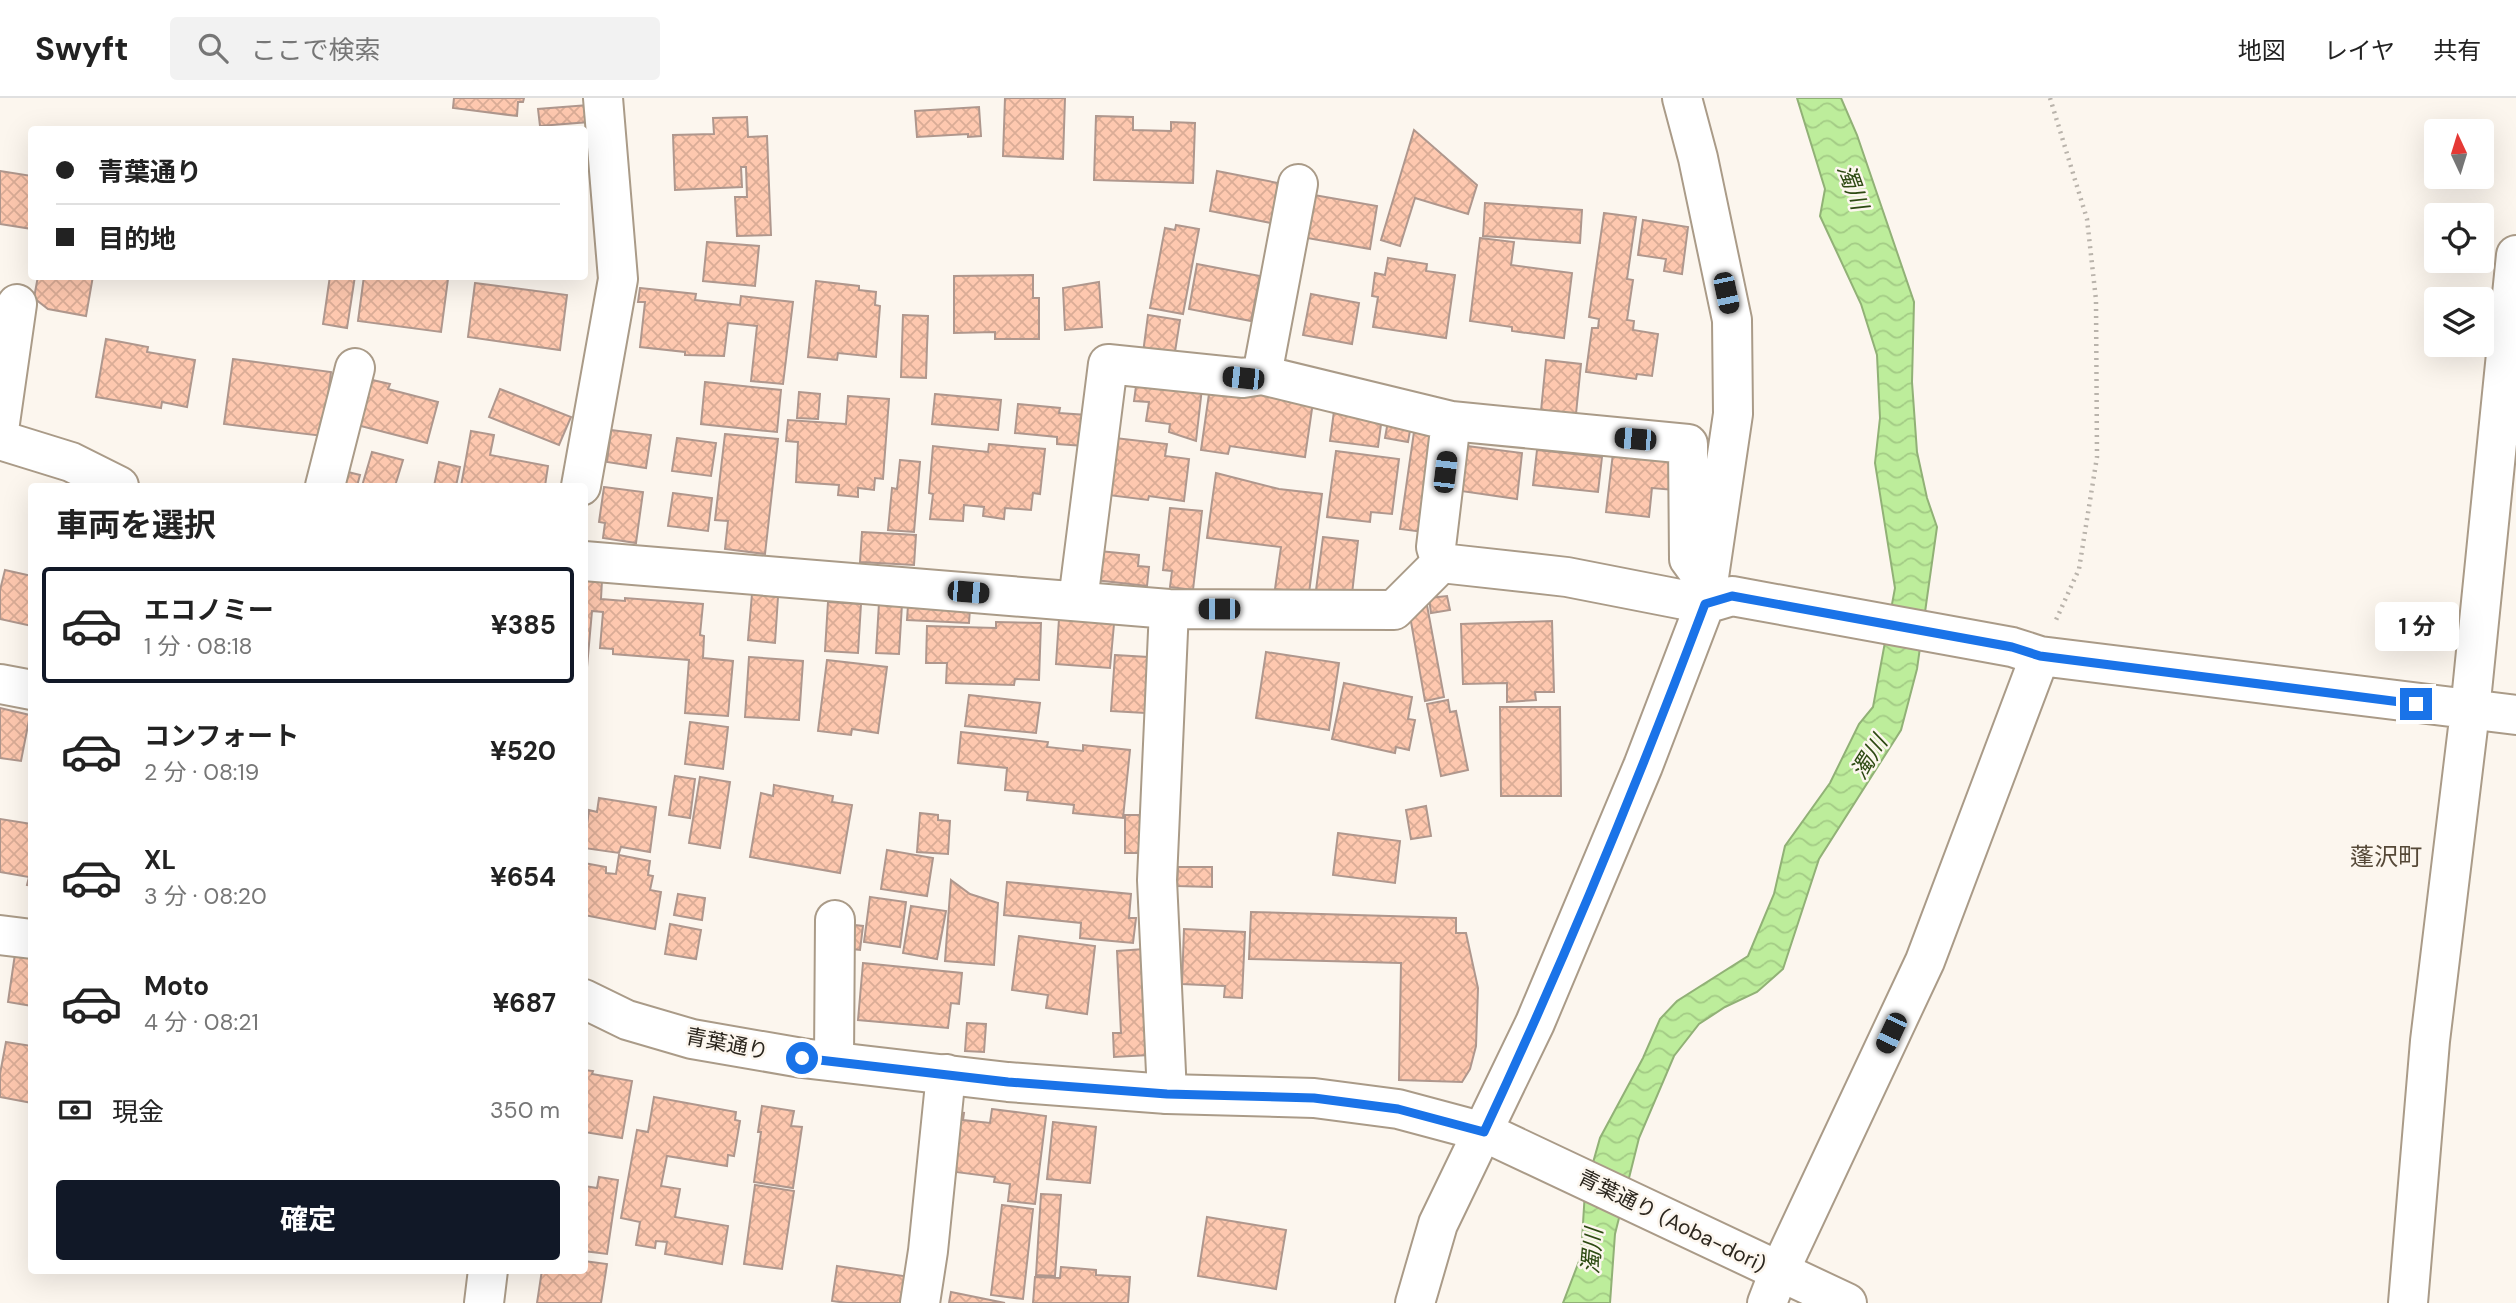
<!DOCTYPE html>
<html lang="ja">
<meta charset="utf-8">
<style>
body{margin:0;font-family:"DM Sans","Noto Sans JP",sans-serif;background:#f2f2f2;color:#222;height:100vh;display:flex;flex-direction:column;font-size:26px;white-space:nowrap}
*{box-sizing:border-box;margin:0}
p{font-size:23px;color:#767676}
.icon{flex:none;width:38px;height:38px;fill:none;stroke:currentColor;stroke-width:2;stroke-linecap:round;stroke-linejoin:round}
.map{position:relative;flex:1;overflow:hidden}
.sheet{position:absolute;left:28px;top:385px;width:560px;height:791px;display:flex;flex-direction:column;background:#fff;border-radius:7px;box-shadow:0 7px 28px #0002}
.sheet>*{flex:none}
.guide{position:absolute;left:28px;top:28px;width:560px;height:154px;border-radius:7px;box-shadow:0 7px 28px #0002;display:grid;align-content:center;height:154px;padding:0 28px;background:#fff}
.needle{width:46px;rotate:356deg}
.tools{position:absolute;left:2424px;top:21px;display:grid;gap:14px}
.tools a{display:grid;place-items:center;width:70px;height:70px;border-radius:7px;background:#fff;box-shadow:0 7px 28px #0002;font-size:35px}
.end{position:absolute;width:32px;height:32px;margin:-16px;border:9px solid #1a73e8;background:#fff;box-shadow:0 0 0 4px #fff}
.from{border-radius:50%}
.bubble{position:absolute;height:49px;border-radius:7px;background:#fff;box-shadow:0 7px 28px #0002;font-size:23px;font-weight:700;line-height:49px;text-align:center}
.car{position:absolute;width:21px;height:42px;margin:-21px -10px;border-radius:9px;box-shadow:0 0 5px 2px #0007;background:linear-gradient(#222 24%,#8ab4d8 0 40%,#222 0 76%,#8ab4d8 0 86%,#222 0)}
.guide b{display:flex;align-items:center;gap:24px;height:66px;font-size:26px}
.guide b+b{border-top:2px solid #e0e0e0}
.guide i{width:18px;height:18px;background:#222}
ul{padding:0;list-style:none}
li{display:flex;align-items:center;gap:21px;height:116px;margin:0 14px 10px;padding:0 14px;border:4px solid transparent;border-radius:7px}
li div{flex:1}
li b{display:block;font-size:26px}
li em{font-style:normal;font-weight:700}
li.current{border-color:#111827}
li>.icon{width:63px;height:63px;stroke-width:1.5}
h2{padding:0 28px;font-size:32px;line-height:84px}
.pay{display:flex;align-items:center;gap:18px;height:77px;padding:0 28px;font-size:26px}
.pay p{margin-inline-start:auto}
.cta{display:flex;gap:14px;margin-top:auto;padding:14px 28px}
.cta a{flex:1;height:80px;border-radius:7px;background:#111827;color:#fff;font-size:28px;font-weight:700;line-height:80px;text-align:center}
header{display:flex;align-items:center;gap:42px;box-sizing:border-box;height:98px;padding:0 35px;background:#fff;border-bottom:2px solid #e0e0e0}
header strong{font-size:33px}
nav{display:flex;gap:38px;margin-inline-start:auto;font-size:24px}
.search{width:490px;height:63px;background:#f2f2f2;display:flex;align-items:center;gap:18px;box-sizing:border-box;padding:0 24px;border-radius:7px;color:#767676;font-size:26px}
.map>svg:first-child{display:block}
</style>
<header>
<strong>Swyft</strong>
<div class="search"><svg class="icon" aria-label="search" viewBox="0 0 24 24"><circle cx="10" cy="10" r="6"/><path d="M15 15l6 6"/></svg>ここで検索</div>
<nav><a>地図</a><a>レイヤ</a><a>共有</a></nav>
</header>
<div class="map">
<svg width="2516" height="1205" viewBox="0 0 2516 1205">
<defs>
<pattern id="water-waves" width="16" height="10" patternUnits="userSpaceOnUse" patternTransform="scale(1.75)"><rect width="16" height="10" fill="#bded9b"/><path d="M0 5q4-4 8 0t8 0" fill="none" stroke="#a3cb85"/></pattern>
<pattern id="building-cross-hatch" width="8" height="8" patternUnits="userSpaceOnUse" patternTransform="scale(1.75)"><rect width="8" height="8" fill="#fec8af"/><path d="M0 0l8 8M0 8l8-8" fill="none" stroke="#daac96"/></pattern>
</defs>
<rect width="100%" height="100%" fill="#fcf6ee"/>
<path fill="url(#water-waves)" stroke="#91b176" stroke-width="2" d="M1797,0H1841L1857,37L1914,204L1912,284L1917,354L1927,400L1937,429L1917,571L1901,632L1819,761L1783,871L1757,894L1725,909L1699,926L1674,958L1639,1040L1615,1136L1610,1205H1563L1581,1158L1585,1093L1600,1040L1643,960L1660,921L1677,903L1748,858L1774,796L1785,748L1830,685L1859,626L1873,609L1895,490L1875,365L1880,320L1877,257L1861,206L1820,118L1825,91Z"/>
<path fill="url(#building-cross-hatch)" stroke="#af978d" stroke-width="2" d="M454,0H524L523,4H518L517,18L453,10Z
M1005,0H1065L1063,61L1003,58Z
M588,7L589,24L540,28L538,11Z
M979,9L981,38L968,39V36L917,39L915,13Z
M1096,18L1133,19V32L1171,33V24L1195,25L1193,85L1094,82Z
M747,19L748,39L767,38L771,137L737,138L735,99H747L746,69H741L742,89L675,92L673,37L714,36L713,20Z
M1414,32L1477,87L1468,116L1415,100L1400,148L1381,142Z
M0,73L32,78V131L0,126Z
M1217,73L1278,85L1271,125L1210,113Z
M1314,97L1377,108L1370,151L1307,140Z
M1485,105L1582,112L1580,145L1483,138Z
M1604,115L1636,119L1627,181L1633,182L1627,222L1634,223L1633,232L1658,236L1652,278L1637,276L1636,281L1586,274L1592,230H1598L1599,221L1589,219Z
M1643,122L1688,129L1682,176L1664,173L1666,161L1638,157Z
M1176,127L1199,131L1183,216L1150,210L1165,130L1175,132Z
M1480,140L1514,144L1511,167L1572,175L1564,240L1512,233V229L1470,223Z
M707,144L759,148L755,188L703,183Z
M1388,160L1427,166L1426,173L1455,177L1446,240L1373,229L1378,199L1372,198L1375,175L1385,177Z
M1197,166L1260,178L1251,223L1189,211Z
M1033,177V200H1039V241H995V234L954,235V178Z
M38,178H93L86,218L48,211L34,200Z
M330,178H355L347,230L323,226Z
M364,178H426L448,181L441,234L358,223Z
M816,183L859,188V192L876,194L875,207L880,208L876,259L838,255L837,262L808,259Z
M1099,184L1102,229L1065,232L1063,190Z
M475,185L567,197L560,252L468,239Z
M640,190L696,196L695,202L740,207L741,198L793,204L783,286L751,283L757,228L728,225L724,258L685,257V254L640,249L645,204H638Z
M1311,196L1359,205L1352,246L1303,237Z
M903,217L928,218L926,280L901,279Z
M1148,217L1180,222L1174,260L1143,255Z
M106,241L148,249L147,254L195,262L187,309L162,304L161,310L96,299Z
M233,261L331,274L323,338L224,326Z
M1546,262L1581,266L1576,316L1541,313Z
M368,281L390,286L388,291L438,304L427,345L357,327Z
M1137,281L1202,290L1196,343L1169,334L1170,326L1146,323L1149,304L1134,303Z
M705,284L781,292L777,334L701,326Z
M1210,289L1313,304L1305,359L1230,348L1228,356L1201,352Z
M500,291L571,319L559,347L489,319Z
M799,294L820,296L818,321L797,320Z
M935,296L1001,302L998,332L932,326Z
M848,298L889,301L883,381L875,380L874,392L858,390V399L838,397L839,387L796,384L798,344L786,343L788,322L846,326Z
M1018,306L1060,310L1059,315L1087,317L1084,348L1057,346V339L1015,335Z
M1334,313L1382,319L1378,349L1330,343Z
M1388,323L1411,327L1408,344L1385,340Z
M611,332L651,337L646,370L607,364Z
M471,333L494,337L490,357L548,368L545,388H461Z
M1414,334L1437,338L1423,434L1400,431Z
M725,336L778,341L765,456L725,451L728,423L715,422Z
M677,340L716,345L711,378L672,373Z
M1115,340L1167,346L1165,358L1189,361L1184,403L1149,398L1148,402L1108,397Z
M989,346L1045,351L1040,396L1033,395L1031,412L1005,410L1004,421L983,418L984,409L964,407L963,423L930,421L933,396L929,395L933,348L988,354Z
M1467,348L1522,355L1517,401L1461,393Z
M1537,352L1602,359L1598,394L1533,387Z
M1336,353L1399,361L1392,416L1371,414L1370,424L1327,419Z
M372,354L403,362L395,388H362Z
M1613,355L1678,362L1674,392L1652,390L1649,419L1606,414Z
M900,362L920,364L914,434L888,432L892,390L897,391Z
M439,364L460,369L456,388H434Z
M344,373L360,377L357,388H340Z
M1216,375L1279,391L1322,396L1309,495L1275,491L1281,449L1207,440Z
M604,389L643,394L636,445L603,440L605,425L599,424Z
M673,395L712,400L708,433L668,428Z
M1170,410L1202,413L1193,492L1170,489L1172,473L1163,472Z
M862,434L916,437L914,467L860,464Z
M1323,439L1358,443L1352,496L1316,492Z
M1099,453L1139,457L1138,468L1149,469L1147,488L1095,482Z
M5,472L32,478V528L0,521V492Z
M584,480L602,482L601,501L625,503V500L703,506L700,537L704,538L703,560L733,563L728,618L685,615L689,562L613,556V551L600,550L603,514L592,513L587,569H584Z
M752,496L778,499L775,545L748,542Z
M1447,498L1450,512L1431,515L1429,500Z
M1426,502L1444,599L1425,603L1410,518Z
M828,504L861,506L858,555L825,553Z
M879,505L902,506L899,556L876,555Z
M908,507L970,510L969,525L907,522Z
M1059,521L1114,526L1110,570L1056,566Z
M1552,523L1554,594H1535L1536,602L1507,604V585L1463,586L1461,526Z
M996,524L1041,525L1039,582L1015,581L1014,587L946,585L947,565H926L927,528L996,530Z
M1266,554L1339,565L1329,632L1256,620Z
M1115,557L1148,559L1145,615L1111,613Z
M749,559L803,563L799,622L745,619Z
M827,562L887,569L878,635L852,631L851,637L818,633Z
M1344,585L1412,599L1408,621L1415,622L1409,652L1396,649L1395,655L1332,641Z
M969,597L1040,605L1036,635L965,628Z
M1448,602L1450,614L1456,613L1468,672L1441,678L1427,606Z
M1500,609H1560L1561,698H1501Z
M0,610L30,617L21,663L0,660Z
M690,624L728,629L723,671L685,666Z
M961,634L1048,644L1047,649L1083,653V647L1130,652L1123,720L1073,715L1074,707L1027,702L1028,694L1005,692L1007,670L958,665Z
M675,678L695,681L690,720L669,717Z
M700,679L730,684L720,750L689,745Z
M774,687L833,698L832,704L852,707L840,775L750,759L761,695L773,698Z
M599,700L656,709L650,754L621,749L619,755L584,750L589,712L597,714Z
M1426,708L1431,738L1411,741L1406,712Z
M920,715L938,717V722L950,723L948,756L917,754Z
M1125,717H1143L1144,755H1125Z
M0,721L32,726V788L27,787L29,779L0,774Z
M1338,735L1400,743L1395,785L1333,777Z
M887,752L933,760L927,798L881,791Z
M619,757L650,763L648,777L653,778L650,792L661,794L655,831L584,817V765L606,769V775L616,776Z
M1178,769H1212V789L1177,788Z
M951,782L970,796L998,805L994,867L945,863Z
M1007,784L1131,796L1129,820H1136L1133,845L1080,840L1081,825L1004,817Z
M678,796L705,800L702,822L674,817Z
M870,799L906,804L900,849L864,844Z
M911,808L946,813L937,861L903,855Z
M1251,814L1456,820V835H1466L1478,890L1476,948L1470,971L1462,984L1399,982L1401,865L1249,861Z
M670,826L701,832L696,861L665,856Z
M845,826L863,828L860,852L843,850Z
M1184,831L1245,834L1242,900L1224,899L1225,888L1182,886Z
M1019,838L1095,848L1087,916L1046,910L1048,897L1012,892Z
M1144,851L1149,957L1114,959L1113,935H1121L1117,853Z
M15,856L32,859V908L8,904Z
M863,865L962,875L959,906L951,905L948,930L858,922Z
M967,925L986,926L984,954L965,953Z
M6,944L32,948V1005L0,999V976Z
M584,972L593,973L592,976L632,983L622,1040L584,1034Z
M654,999L736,1014L735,1022L740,1023L734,1058L728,1057L727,1068L667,1058L661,1088L680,1091L675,1119L728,1128L722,1166L665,1156L667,1144L656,1143L655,1150L636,1147L640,1124L621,1120L637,1032L648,1034Z
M762,1008L794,1013L791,1028L802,1029L793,1090L754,1084L761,1034H758Z
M992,1011L1046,1018L1035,1106L1008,1103L1010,1086L994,1084L995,1079L948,1073L955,1014L964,1015L963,1022L990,1025Z
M1053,1024L1096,1029L1090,1085L1047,1081Z
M599,1079L618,1082L607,1156L584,1153V1088L597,1090Z
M755,1087L794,1093L782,1171L744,1166Z
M1041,1096L1061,1097L1055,1178L1036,1177Z
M1002,1107L1033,1111L1023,1201L991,1197Z
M1207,1119L1286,1132L1276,1191L1198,1178Z
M584,1163L607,1166L601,1205H537L542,1172H584Z
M837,1168L910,1179L906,1205H847L832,1203Z
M1061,1169L1096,1172V1177L1130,1179L1128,1205H1033L1035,1179L1060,1180Z
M951,1194L1005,1205H949Z"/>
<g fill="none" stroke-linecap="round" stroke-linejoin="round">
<g stroke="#aa9b88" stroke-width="42">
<path id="minor" d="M1298,86L1262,277L1451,323L1688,346L1689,461L1702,479
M0,325L17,206
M325,388L355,270
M581,388L618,181L603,0
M584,463L1169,511L1394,512L1441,465L1567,479L1705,506L1732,498L2012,549L2040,558L2516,617
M1441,465L1436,449L1451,323
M1078,503L1108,266L1243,280L1262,277
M0,586L32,592
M0,837L32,841
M834,962L835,822
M1167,996L1157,782L1169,511
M484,1205L488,1172
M920,1205L928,1153L946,976
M1415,1205L1438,1126L1535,925L1643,668L1705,506L1733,316L1732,222L1698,60L1682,0
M1767,1205L1779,1174L1925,863L2040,558
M2408,1205L2430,943L2470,613L2516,157"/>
</g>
<g stroke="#aa9b88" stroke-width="42">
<path id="major" d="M0,342L71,364L119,388
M584,901L627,922L692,941L802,960L1008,984L1167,996L1314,1000L1398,1011L1484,1034L1847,1205"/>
</g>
<path stroke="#b9b3ab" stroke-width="4.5" stroke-dasharray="2 5" stroke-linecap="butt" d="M2050,0L2087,121L2096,202L2097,359L2079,471L2056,522"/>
<use href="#minor" stroke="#fff" stroke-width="38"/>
<use href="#major" stroke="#fff" stroke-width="38"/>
</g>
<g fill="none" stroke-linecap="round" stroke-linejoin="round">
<path stroke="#1a73e8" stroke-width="9" d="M802,960L1008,984L1167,996L1314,1000L1398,1011L1484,1034C1565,861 1638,684 1705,506L1732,498L2012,549L2040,558L2416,606"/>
</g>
<g text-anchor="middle" stroke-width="5" stroke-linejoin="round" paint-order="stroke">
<g font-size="21" fill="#2b261e" stroke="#fcf6ee">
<text transform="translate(727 946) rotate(11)" y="7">青葉通り</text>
<text transform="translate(1672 1123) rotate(26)" y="7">青葉通り (Aoba-dori)</text>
</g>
<g font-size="23" font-style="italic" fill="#2d4a12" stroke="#fcf6ee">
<text transform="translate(1853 89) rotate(70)" y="8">濁川</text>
<text transform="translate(1869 659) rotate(-58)" y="8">濁川</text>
<text transform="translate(1592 1153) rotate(-85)" y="8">濁川</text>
</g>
<g font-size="24" fill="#564938" stroke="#fcf6ee">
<text x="2386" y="767">蓬沢町</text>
</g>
</g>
</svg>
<div class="tools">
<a><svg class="needle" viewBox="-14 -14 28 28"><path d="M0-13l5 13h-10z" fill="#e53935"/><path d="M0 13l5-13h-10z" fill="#767676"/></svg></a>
<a><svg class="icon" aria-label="locate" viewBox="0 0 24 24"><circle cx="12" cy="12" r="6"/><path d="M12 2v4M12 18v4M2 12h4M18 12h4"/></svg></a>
<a><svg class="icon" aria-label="layers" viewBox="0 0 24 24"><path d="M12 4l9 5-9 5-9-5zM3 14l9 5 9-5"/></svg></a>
</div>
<i class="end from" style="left:802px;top:960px"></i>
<i class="end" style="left:2416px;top:606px"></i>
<div class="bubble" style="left:2375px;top:504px;width:84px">1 分</div>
<i class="car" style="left:1726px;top:195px;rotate:168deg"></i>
<i class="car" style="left:1243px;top:280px;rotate:276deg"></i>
<i class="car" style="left:1635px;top:341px;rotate:275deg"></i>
<i class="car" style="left:1445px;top:374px;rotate:7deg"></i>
<i class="car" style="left:968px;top:494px;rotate:95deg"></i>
<i class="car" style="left:1219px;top:511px;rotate:270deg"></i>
<i class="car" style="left:1891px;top:935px;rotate:205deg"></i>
<div class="guide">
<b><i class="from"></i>青葉通り</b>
<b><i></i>目的地</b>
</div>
<section class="sheet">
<h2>車両を選択</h2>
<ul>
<li class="current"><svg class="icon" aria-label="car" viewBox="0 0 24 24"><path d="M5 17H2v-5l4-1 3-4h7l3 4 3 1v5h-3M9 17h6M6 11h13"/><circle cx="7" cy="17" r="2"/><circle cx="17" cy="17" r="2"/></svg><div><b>エコノミー</b><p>1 分 · 08:18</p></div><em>¥385</em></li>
<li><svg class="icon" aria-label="car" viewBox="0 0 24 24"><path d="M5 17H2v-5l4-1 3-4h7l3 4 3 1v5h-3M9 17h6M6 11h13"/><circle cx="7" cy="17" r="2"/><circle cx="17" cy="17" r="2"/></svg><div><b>コンフォート</b><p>2 分 · 08:19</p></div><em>¥520</em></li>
<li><svg class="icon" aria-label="car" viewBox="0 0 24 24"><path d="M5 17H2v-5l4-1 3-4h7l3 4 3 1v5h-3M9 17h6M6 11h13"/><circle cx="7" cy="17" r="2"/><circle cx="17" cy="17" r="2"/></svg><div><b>XL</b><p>3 分 · 08:20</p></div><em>¥654</em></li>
<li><svg class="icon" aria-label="car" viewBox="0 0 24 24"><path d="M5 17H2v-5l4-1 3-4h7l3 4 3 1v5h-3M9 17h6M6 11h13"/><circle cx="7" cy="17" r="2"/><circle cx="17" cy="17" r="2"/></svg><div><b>Moto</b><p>4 分 · 08:21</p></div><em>¥687</em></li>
</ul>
<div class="pay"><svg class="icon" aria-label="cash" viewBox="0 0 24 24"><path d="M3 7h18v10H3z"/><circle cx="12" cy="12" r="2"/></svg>現金<p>350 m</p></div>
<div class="cta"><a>確定</a></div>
</section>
</div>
